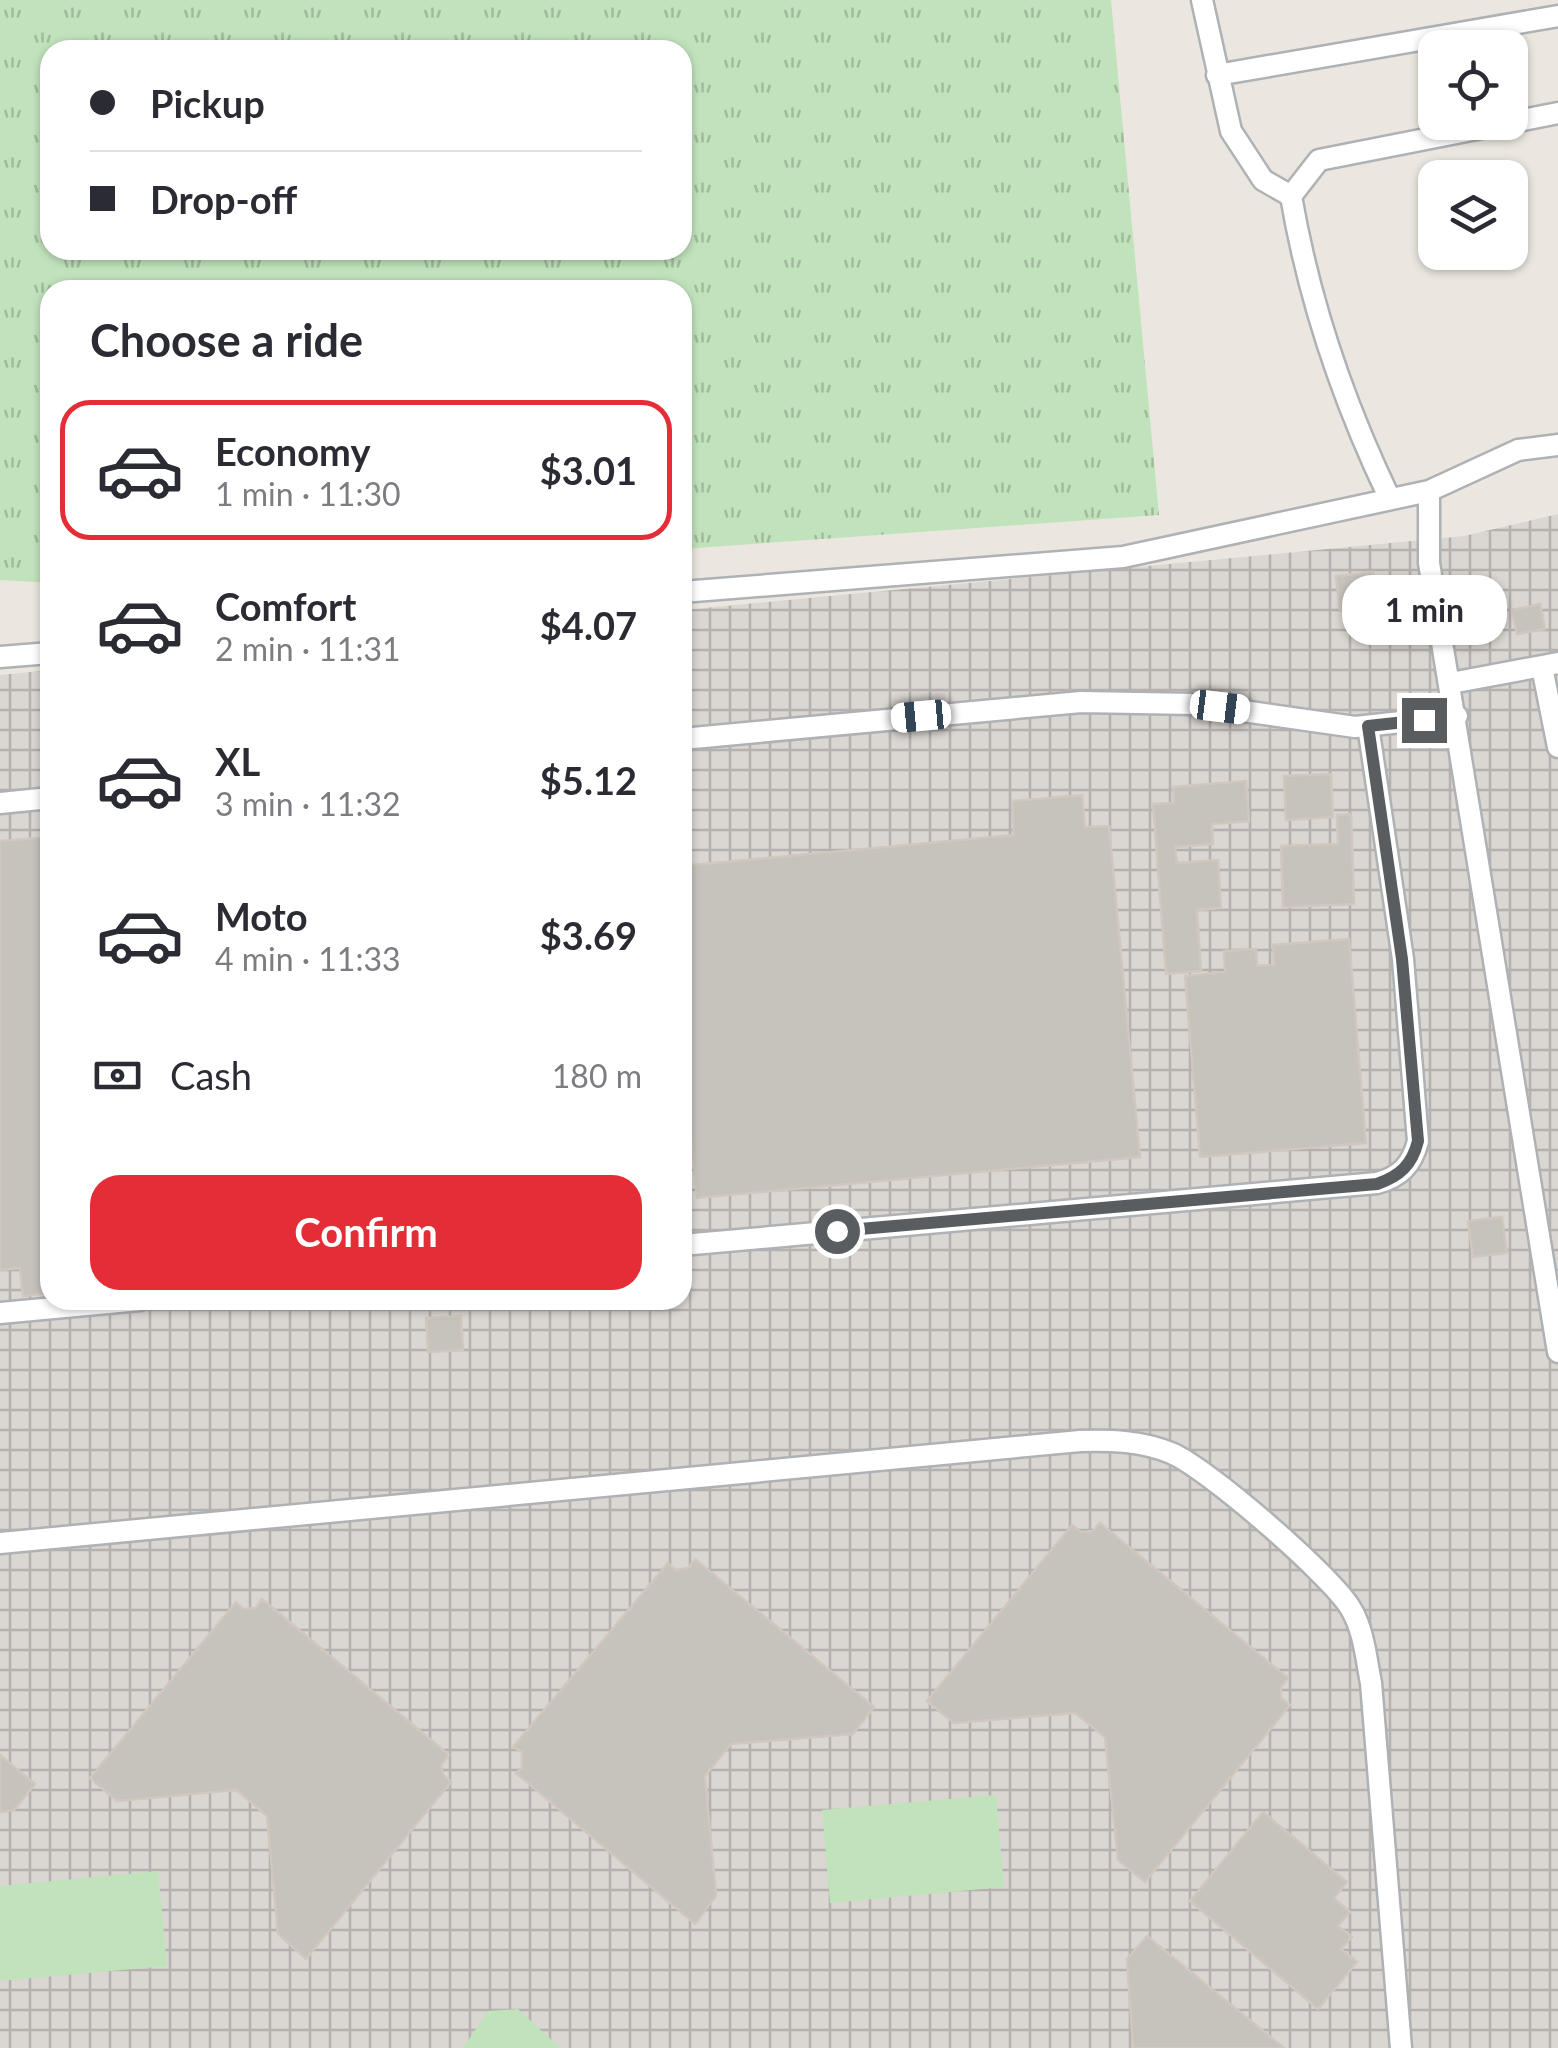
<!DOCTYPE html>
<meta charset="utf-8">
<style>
body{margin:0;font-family:Lato,sans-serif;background:#f7f7f7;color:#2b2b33;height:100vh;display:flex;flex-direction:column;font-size:38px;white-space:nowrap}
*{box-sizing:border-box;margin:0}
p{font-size:32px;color:#7c7c81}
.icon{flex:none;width:55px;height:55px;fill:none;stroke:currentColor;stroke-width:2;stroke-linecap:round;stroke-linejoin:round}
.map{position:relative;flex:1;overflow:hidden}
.side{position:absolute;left:40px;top:280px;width:652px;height:1030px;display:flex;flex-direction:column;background:#fff;border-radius:30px;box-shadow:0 2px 8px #0004}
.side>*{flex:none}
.hud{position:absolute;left:40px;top:40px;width:652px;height:220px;border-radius:30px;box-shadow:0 2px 8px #0004;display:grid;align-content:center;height:220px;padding:0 50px;background:#fff}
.controls{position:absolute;left:1418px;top:30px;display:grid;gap:20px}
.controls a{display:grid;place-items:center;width:110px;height:110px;border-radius:20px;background:#fff;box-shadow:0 2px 8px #0004;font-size:50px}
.end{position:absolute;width:45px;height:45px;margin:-22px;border:12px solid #595d60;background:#fff;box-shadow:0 0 0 5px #fff}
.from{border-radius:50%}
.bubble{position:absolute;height:70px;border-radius:30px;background:#fff;box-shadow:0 2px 8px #0004;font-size:32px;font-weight:700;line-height:70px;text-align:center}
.car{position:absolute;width:30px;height:60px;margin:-30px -15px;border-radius:12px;box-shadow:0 0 8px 2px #0007;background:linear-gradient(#fff 24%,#345 0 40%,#fff 0 76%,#345 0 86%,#fff 0)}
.hud b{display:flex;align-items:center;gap:35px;height:95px;font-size:38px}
.hud b+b{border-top:2px solid #e1e1e2}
.hud i{width:25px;height:25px;background:#2b2b33}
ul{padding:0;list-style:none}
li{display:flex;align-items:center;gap:30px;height:140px;margin:0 20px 15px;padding:0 30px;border:5px solid transparent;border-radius:30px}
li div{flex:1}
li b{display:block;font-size:38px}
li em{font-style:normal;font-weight:700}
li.active{border-color:#e42d36}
li>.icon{width:90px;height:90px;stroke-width:1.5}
h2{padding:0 50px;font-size:45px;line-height:120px}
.pay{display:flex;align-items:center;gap:25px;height:110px;padding:0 50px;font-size:38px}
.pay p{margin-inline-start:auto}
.primary-button{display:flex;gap:20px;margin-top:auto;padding:20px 50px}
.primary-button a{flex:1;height:115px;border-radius:30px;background:#e42d36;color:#fff;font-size:40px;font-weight:700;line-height:115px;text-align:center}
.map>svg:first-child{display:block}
</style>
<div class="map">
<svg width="1558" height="2048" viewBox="0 0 1558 2048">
<defs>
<pattern id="industrial-grid" width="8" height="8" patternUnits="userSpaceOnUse" patternTransform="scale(2.5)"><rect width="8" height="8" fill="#dad6d2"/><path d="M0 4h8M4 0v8" fill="none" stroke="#b4b1ae"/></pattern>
<pattern id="grass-tufts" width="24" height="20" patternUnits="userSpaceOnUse" patternTransform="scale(2.5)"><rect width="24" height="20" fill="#c1e3bc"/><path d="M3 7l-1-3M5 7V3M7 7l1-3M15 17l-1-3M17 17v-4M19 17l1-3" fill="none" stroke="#a0bb9c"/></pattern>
</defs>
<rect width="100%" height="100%" fill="#ebe7e0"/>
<path fill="url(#industrial-grid)" d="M1558,514V2048H0V675L50,670V1300H682L683,610L1464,536Z"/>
<path fill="url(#grass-tufts)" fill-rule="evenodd" d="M0,0H1111L1159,515L683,549L682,290H50V583L0,580ZM50,50H682V250H50Z"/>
<path fill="#c1e3bc" d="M996,1795L1004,1887L830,1903L822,1810Z
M158,1871L167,1966L0,1981V1886Z
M518,2009L560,2048H463L488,2011Z"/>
<path fill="#c6c2bc" stroke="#d0c8be" stroke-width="2.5" d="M1373,572L1375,595L1405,592L1409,634L1363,639L1361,609L1340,611L1336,576Z
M1540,604L1545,629L1517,634L1512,610Z
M1331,774L1333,817L1286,820L1284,776Z
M1246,781L1249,821L1212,824L1213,844L1175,847L1177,863L1218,860L1221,908L1197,910L1201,971L1166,974L1153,804L1174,803L1173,787Z
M1082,795L1085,827L1109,826L1140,1157L697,1198L682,1049V866L1014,835L1012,801Z
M1351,814L1354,904L1283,907L1281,846L1338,844L1337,815Z
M50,837V1293L23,1296L20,1268L0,1270V841Z
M1349,939L1366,1143L1200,1157L1185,976L1225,972L1224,951L1256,949L1257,966L1274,965L1273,945Z
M1502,1217L1507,1253L1473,1257L1468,1221Z
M461,1316L463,1350L428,1352L426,1318Z
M1100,1523L1288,1678L1281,1687V1698L1290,1705L1145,1882L1118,1860L1105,1737L1075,1713L954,1723L927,1701L1072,1525L1081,1532L1093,1531Z
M695,1559L874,1707L853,1734L731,1744L705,1776L716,1896L695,1924L516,1773L522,1768V1752L513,1747L668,1563L676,1570L688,1568Z
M262,1599L449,1755L441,1765L443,1775L451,1782L306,1959L278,1934L267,1816L252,1803L236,1790L117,1801L90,1778L236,1602L243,1609L256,1608Z
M0,1755L35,1784L14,1810L0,1812Z
M1263,1812L1347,1882L1334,1898L1350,1912L1338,1926L1352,1937L1341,1949L1357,1962L1318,2009L1190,1901Z
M1147,1936L1284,2048H1133L1127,1959Z"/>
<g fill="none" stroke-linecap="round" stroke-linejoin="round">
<g stroke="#aeb2b5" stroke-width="25">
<path id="lane" d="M1202,0L1231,131L1263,180L1291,196
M1217,75L1558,16
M1429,491V563L1558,1352
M1389,497C1343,401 1309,301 1291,196L1319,160L1558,113
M682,592L1123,557L1429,491L1518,450L1558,445
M0,657L50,653
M1542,667L1558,747
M1451,683L1558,663
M682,739L1081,702L1194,704L1355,727L1457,716
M0,803L50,798
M682,1245L1377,1183C1400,1177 1412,1165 1418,1141L1403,959L1368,726
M0,1313L140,1300
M0,1543L1080,1441C1111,1440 1142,1441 1171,1453C1206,1467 1333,1577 1351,1609C1364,1631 1366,1658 1371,1683L1401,2048"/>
</g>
<use href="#lane" stroke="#fff" stroke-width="20"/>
</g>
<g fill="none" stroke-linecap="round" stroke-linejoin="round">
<path stroke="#595d60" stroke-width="12" d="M837,1231L1377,1184C1400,1176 1412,1165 1418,1141L1402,959L1368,726L1424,720"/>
</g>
</svg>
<div class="controls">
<a><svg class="icon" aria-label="locate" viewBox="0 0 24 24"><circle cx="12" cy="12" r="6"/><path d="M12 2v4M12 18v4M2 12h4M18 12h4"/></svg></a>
<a><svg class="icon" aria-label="layers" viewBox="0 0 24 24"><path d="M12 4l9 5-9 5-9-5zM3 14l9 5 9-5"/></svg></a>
</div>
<i class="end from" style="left:837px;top:1231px"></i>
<i class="end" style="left:1424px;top:720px"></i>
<div class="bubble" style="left:1342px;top:575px;width:165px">1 min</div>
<i class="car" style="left:1220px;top:707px;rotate:97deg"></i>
<i class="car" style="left:921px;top:716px;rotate:265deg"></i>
<div class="hud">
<b><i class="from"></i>Pickup</b>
<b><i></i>Drop-off</b>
</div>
<section class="side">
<h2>Choose a ride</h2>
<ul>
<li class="active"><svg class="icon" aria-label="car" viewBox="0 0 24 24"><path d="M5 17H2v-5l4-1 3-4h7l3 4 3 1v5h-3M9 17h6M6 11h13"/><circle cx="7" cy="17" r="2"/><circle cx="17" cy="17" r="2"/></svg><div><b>Economy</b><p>1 min · 11:30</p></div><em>$3.01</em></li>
<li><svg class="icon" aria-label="car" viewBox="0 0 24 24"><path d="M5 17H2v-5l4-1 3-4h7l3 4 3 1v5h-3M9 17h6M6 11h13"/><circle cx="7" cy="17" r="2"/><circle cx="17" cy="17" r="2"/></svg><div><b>Comfort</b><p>2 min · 11:31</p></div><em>$4.07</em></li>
<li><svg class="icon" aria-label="car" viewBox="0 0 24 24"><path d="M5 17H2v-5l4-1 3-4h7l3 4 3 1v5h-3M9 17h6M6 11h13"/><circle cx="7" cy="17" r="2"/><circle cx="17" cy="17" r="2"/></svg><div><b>XL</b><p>3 min · 11:32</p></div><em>$5.12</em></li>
<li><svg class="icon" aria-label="car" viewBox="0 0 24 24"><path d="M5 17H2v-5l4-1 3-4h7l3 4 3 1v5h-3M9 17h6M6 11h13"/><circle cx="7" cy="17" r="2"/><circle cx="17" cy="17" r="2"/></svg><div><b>Moto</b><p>4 min · 11:33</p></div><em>$3.69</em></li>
</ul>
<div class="pay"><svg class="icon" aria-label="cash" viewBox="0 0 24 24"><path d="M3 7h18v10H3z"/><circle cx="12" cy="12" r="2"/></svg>Cash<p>180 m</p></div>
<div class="primary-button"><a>Confirm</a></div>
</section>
</div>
